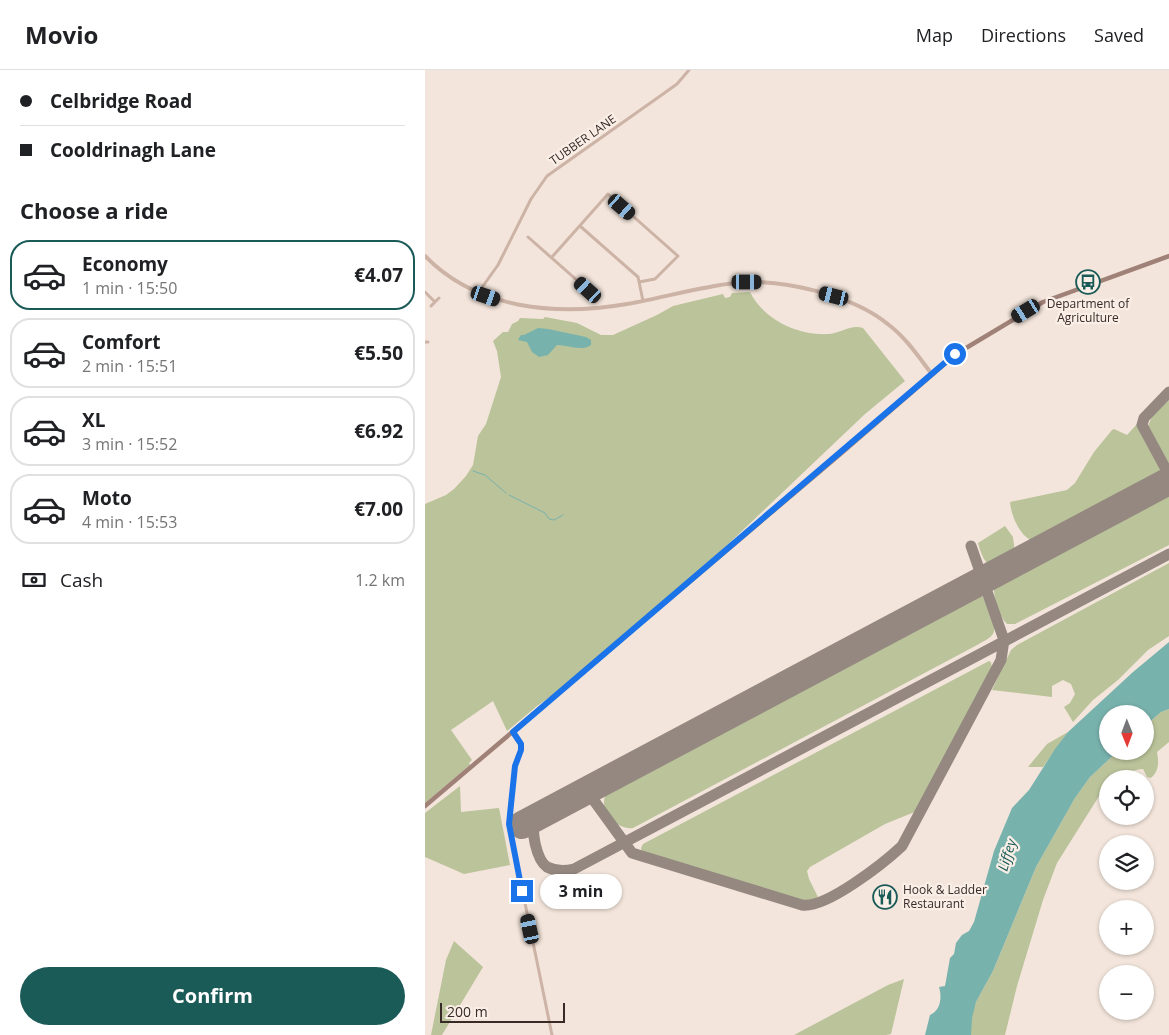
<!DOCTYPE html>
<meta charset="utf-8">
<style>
body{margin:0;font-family:"Open Sans",sans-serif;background:#f6f6f6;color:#202124;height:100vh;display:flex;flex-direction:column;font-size:19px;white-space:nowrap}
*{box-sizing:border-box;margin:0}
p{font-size:16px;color:#757577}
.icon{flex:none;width:28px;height:28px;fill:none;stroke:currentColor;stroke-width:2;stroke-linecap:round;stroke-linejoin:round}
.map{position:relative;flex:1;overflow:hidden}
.details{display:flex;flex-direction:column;background:#fff;width:425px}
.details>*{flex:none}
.guide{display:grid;align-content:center;height:110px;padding:0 20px;background:#fff}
.needle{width:32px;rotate:179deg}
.buttons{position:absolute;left:674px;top:635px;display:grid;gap:10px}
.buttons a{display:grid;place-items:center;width:55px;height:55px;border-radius:50%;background:#fff;box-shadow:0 1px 4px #0004;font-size:25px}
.scale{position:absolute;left:15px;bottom:12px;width:125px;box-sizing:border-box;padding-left:5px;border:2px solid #372a27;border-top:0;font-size:14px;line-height:18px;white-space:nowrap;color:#372a27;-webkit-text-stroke:4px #faefe7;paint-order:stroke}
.end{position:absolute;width:22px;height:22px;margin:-11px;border:6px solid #1a73e8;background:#fff;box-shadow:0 0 0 2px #fff}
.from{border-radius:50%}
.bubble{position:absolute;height:35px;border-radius:18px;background:#fff;box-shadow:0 1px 4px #0004;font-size:16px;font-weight:700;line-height:35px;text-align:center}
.car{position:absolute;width:15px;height:30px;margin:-15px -8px;border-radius:6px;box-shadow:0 0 4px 1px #0007;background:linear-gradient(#222 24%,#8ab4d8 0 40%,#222 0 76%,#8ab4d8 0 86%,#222 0)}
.guide b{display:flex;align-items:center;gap:18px;height:48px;font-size:19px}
.guide b+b{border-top:1px solid #e0e0e0}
.guide i{width:12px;height:12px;background:#202124}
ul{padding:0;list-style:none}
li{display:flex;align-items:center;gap:15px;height:70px;margin:0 10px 8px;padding:0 10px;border:2px solid #e0e0e0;border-radius:20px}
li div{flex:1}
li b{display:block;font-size:19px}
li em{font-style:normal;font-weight:700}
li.active{border-color:#1a5b58}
li>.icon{width:45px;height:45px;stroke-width:1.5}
h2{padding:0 20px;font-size:22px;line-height:60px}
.pay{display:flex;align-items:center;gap:12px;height:55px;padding:0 20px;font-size:19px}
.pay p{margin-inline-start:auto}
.button{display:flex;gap:10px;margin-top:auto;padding:10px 20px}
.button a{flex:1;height:58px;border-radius:30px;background:#1a5b58;color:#fff;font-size:20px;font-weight:700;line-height:58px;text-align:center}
header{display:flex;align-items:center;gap:30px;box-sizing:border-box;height:70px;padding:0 25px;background:#fff;border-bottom:1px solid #e0e0e0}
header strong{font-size:24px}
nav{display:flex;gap:28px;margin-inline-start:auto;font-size:18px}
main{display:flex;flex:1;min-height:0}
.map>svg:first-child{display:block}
</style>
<header>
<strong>Movio</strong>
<nav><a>Map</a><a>Directions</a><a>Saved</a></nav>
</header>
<main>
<section class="details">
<div class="guide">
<b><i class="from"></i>Celbridge Road</b>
<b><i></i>Cooldrinagh Lane</b>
</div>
<h2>Choose a ride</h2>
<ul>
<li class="active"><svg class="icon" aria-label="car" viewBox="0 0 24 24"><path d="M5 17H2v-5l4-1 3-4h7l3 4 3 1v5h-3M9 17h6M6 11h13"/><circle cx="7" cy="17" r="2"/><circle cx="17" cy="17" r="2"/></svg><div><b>Economy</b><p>1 min · 15:50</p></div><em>€4.07</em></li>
<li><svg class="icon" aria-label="car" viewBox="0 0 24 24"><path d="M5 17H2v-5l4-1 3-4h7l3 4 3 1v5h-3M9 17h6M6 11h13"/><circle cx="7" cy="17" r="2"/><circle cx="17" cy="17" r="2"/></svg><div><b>Comfort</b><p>2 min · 15:51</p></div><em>€5.50</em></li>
<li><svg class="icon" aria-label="car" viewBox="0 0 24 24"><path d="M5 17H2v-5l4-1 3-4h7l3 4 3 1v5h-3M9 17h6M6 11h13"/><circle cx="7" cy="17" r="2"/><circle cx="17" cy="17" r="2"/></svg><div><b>XL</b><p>3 min · 15:52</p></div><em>€6.92</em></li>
<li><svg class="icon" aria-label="car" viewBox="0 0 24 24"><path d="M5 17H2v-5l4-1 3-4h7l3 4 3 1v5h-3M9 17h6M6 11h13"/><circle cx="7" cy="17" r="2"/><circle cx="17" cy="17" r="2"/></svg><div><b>Moto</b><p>4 min · 15:53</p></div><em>€7.00</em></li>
</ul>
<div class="pay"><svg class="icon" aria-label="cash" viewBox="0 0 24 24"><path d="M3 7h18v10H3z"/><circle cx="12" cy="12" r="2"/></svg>Cash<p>1.2 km</p></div>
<div class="button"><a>Confirm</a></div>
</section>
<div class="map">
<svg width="744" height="965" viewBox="0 0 744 965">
<rect width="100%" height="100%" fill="#f3e5db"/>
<path fill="#bac39a" d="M325,222C339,250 373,266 404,264C416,263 426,254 438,258L480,311L440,344L298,479L217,549L167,597L112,636L82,661L68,631L26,660L47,690L44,693L45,695L0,733V434L21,425L29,419L41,406L48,395L53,366L61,354L76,307L72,281L68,271L78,262H83L87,254L93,251L95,248L118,249L120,247L152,253L176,265H188L232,245L248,236L298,224L300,228L305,227L307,223Z
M744,330V399L722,358L727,347Z
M712,354L716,357L737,398L736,405L609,471C595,468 586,445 585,432L642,420L650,413L669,382L687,360L689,359L702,365Z
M744,426V475L590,554H582C574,546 569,530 569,519L572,515L617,490Z
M580,456L588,467L590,483C566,495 562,504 553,473Z
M744,493V566L723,580L693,610L668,630L648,652L639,637L645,633L650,624L646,614L638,610L627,616V627L567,620L586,580L592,575Z
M555,525H557C560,531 571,554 569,561C568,567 559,571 554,574L208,758C191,761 170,736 183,722L379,616Z
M564,591L566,592L567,598L492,741L460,754L385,797L382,801L384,809L393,827L385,831L369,829L217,782L216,778L218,774Z
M744,639V672L732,682C734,692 734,701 726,708L722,707L718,699C705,699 698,709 682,709V717L676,723L632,793L618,830L592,916L580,965H546L545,951L551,932L568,901L611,797L650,728L665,707L693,681H720V656L736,642Z
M643,662L618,697H603L622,674Z
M35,716L36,742L74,738L85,795L39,804L0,787V743Z
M29,871L58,897L17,965H6L21,890Z
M479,909L466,964L461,965H369L463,915Z"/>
<path fill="#78b2ad" d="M113,258L123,259L161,267L166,270V275C156,282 143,275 132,275L123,285L114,287L107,282L102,272L93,270L96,265H99Z
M744,572V639L736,642L720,656V644H682V681H693L665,707L650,728L611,797L568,901L551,932L547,948L546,965H500L505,945C516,940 517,927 514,917L520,916L525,888L529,884L531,873L537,865L544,861L549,852L569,781L587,738L604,720L630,679L643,662L708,602Z"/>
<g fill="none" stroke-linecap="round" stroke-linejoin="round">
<path stroke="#78b2ad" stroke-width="1" d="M48,401L60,405L81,423
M84,425L120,443L124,449L129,450L138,445"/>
<path stroke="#958881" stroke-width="11" d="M744,322L719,348L717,355L744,405
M162,721L207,783L377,835C401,839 460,792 477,776L576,590L579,570L546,476
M118,744C118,744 113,748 112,749C104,759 112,790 122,797C130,801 140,801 149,799L744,484"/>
<path stroke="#958881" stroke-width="28" d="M97,755L744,411"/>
<path stroke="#ccb3a6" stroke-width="3" d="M155,156L213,207L218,231
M103,167L163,220
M127,187L183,124L253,186L230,209L214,212
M0,222L10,232
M53,223L73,195L106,129L122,106L238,24L252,14L264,0
M6,236L14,228
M0,272H3
M88,662L96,677L90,696L84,744L85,760L127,965"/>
<path stroke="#ccb3a6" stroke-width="4" d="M0,186C52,240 132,246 202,234C238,228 273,217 310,213C356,208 428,225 464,255C481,268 493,286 506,303"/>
<path stroke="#a08177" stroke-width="4.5" d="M0,736L413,386L531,284L618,232L744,186"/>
</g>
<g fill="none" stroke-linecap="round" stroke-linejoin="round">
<path stroke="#1a73e8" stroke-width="6" d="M97,821L84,754L90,696L96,680V674L88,662L530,284"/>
</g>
<defs>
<g id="bus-ring" transform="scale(1.25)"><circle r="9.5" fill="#faefe7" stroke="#1a5b58" stroke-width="1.5"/><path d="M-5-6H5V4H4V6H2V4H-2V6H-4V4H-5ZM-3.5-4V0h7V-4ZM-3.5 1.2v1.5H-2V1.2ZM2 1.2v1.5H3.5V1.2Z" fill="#1a5b58"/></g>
<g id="restaurant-ring" transform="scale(1.25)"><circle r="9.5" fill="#faefe7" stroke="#1a5b58" stroke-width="1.5"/><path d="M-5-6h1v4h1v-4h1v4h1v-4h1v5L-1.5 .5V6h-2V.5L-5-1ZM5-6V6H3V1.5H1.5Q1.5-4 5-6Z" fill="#1a5b58"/></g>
</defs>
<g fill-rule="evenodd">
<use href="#bus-ring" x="663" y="212"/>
<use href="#restaurant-ring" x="460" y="827"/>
</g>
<g text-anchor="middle" stroke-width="4.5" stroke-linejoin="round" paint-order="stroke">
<g font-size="12" fill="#372a27" stroke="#faefe7">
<text transform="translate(158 70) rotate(-35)" y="4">TUBBER LANE</text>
</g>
<g font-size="12" fill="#372a27" stroke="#faefe7">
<text x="663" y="238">Department of<tspan x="663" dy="14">Agriculture</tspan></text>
<text x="478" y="824" text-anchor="start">Hook &amp; Ladder<tspan x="478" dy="14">Restaurant</tspan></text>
</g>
<g font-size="14" font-style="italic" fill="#1a5b58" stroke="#faefe7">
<text transform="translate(582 785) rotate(-73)" y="5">Liffey</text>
</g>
</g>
</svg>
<div class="buttons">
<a><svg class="needle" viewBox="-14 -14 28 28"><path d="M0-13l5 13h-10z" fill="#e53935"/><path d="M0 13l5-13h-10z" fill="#757577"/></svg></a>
<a><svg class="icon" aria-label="locate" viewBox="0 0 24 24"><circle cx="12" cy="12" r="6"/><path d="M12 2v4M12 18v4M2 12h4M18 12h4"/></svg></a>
<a><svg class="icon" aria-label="layers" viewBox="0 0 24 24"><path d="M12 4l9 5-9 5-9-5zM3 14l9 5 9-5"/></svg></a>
<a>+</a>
<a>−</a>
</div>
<div class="scale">200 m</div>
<i class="end from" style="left:530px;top:284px"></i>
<i class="end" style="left:97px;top:821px"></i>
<div class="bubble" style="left:115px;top:804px;width:82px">3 min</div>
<i class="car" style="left:197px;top:137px;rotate:131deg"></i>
<i class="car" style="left:322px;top:212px;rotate:90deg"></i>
<i class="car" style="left:163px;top:220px;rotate:312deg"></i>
<i class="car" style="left:61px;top:226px;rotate:109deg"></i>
<i class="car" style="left:409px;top:226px;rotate:284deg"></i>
<i class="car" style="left:601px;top:241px;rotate:239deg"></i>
<i class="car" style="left:105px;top:859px;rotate:348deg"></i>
</div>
</main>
